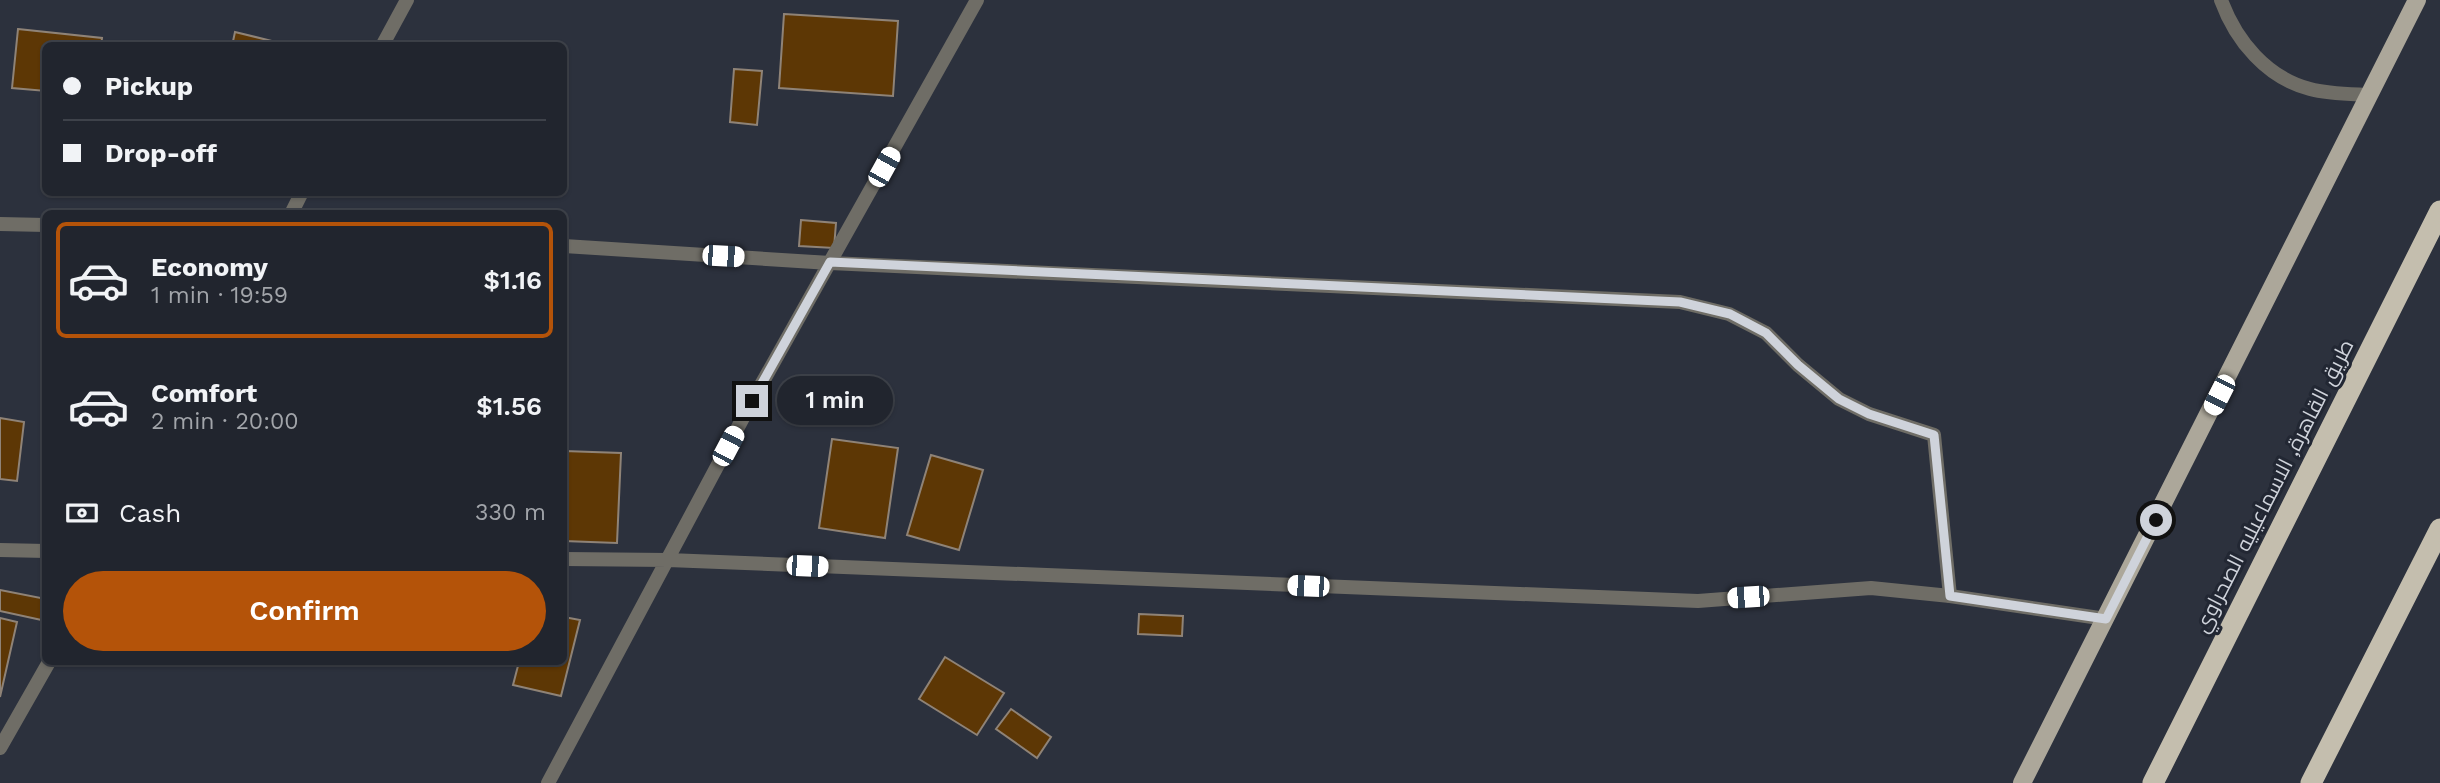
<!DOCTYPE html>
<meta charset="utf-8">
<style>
body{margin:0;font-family:"Work Sans",Cairo,sans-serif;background:#292d36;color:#f1f3f6;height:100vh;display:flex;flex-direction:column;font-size:26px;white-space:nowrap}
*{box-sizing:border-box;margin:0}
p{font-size:23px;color:#a2a5aa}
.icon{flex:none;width:38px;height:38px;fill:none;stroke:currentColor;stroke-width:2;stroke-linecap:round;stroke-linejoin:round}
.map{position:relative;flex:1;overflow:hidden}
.sheet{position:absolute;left:42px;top:210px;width:525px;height:455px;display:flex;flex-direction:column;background:#21252e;border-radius:10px;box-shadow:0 2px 5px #0004,0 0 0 2px #3e424a}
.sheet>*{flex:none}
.top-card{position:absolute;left:42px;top:42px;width:525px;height:154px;border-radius:10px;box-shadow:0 2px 5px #0004,0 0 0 2px #3e424a;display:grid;align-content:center;height:154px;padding:0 21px;background:#21252e}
.end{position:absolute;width:32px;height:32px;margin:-16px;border:9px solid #cfd3db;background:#111;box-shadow:0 0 0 4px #111}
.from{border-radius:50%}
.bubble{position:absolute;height:49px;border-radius:24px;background:#21252e;box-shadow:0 2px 5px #0004,0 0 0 2px #3e424a;font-size:23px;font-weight:600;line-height:49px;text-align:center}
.car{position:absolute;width:21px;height:42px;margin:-21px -10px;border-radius:9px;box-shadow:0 0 5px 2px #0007;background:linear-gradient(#fff 24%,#345 0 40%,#fff 0 76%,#345 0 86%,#fff 0)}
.top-card b{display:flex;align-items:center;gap:24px;height:66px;font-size:26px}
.top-card b+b{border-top:2px solid #3e424a}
.top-card i{width:18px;height:18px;background:#f1f3f6}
ul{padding:12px 0 0;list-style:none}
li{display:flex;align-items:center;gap:21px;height:116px;margin:0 14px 10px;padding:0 7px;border:4px solid transparent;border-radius:10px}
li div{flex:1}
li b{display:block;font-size:26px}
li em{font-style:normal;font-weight:600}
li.on{border-color:#b45309}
li>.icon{width:63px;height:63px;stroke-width:1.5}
.pay{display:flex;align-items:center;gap:18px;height:77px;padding:0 21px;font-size:26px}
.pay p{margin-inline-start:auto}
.action{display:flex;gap:14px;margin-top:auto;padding:14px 21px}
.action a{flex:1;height:80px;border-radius:42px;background:#b45309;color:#fff;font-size:28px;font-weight:600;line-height:80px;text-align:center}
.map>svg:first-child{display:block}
</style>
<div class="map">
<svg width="2440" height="783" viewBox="0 0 2440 783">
<rect width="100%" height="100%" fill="#2c313d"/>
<path fill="#5d3705" stroke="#8f8377" stroke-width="2" d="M784,14L898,21L893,96L779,88Z
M18,29L102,38L101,46H46V91L12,88Z
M235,32L284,44V46H232Z
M734,69L762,71L757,125L730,122Z
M801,220L836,223L834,248L799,246Z
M0,418L24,422L17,481L0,479Z
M832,439L898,448L885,538L819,528Z
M564,451L621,453L617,543L564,541Z
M931,455L983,470L959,550L907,535Z
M0,590L46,599V621L0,611Z
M1139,614L1183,616L1182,636L1138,634Z
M564,617L580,620L561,696L513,685L519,662H564Z
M0,618L17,622L0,697Z
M945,657L1004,693L977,735L919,699Z
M1011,709L1051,737L1037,758L996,729Z"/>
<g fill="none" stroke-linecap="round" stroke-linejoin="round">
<path stroke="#6f6d66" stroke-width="14" d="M2221,0C2236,41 2267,78 2310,89C2328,94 2351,94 2370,95
M830,263L1680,302L1729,314L1766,333L1798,365L1839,399L1869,414L1934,435L1950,596"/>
<path stroke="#6f6d66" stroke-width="14" d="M382,46L407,0
M291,214L302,192
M0,224L46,225
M564,246L830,263
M0,550L46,551
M564,559L668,560L1698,601L1871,588L1950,596L2106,619
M0,748L49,662
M548,783L752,401L977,0"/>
<path stroke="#aca79a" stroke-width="18" d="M2022,783L2417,0"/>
<path stroke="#c4beae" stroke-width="21" d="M2153,783L2440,211
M2311,783L2440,529"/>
</g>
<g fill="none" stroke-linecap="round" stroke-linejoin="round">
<path stroke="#cfd3db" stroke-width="9" d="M752,401L830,262L1680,302L1730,314L1766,333L1798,365L1839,399L1869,414L1934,435L1950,596L2106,619L2156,520"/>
</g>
<g text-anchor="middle" stroke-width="6" stroke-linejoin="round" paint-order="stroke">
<g font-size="21" fill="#cfd3db" stroke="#222733">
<text transform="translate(2274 486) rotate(-63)" y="7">طريق القاهرة, الاسماعيليه الصحراوي</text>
</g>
</g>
</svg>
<i class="end from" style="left:2156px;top:520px"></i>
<i class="end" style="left:752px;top:401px"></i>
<div class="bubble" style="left:777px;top:376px;width:116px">1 min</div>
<i class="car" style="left:884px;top:167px;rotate:29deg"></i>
<i class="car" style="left:723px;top:256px;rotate:93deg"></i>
<i class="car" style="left:2219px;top:395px;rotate:207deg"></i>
<i class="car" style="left:728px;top:446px;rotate:28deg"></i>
<i class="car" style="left:807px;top:566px;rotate:92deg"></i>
<i class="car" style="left:1308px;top:586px;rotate:272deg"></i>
<i class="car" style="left:1748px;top:597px;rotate:266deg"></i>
<div class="top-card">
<b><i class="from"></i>Pickup</b>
<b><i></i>Drop-off</b>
</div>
<section class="sheet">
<ul>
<li class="on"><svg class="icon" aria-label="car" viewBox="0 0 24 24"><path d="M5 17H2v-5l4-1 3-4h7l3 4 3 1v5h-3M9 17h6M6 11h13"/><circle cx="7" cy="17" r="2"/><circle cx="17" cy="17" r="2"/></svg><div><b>Economy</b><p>1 min · 19:59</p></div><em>$1.16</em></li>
<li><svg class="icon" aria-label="car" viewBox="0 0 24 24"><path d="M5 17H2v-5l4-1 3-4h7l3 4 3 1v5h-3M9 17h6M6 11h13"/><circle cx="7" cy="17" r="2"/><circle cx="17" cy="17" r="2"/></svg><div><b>Comfort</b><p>2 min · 20:00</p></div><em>$1.56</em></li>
</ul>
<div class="pay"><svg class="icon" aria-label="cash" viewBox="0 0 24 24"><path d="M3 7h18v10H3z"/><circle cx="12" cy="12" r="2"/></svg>Cash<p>330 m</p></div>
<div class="action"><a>Confirm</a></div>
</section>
</div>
